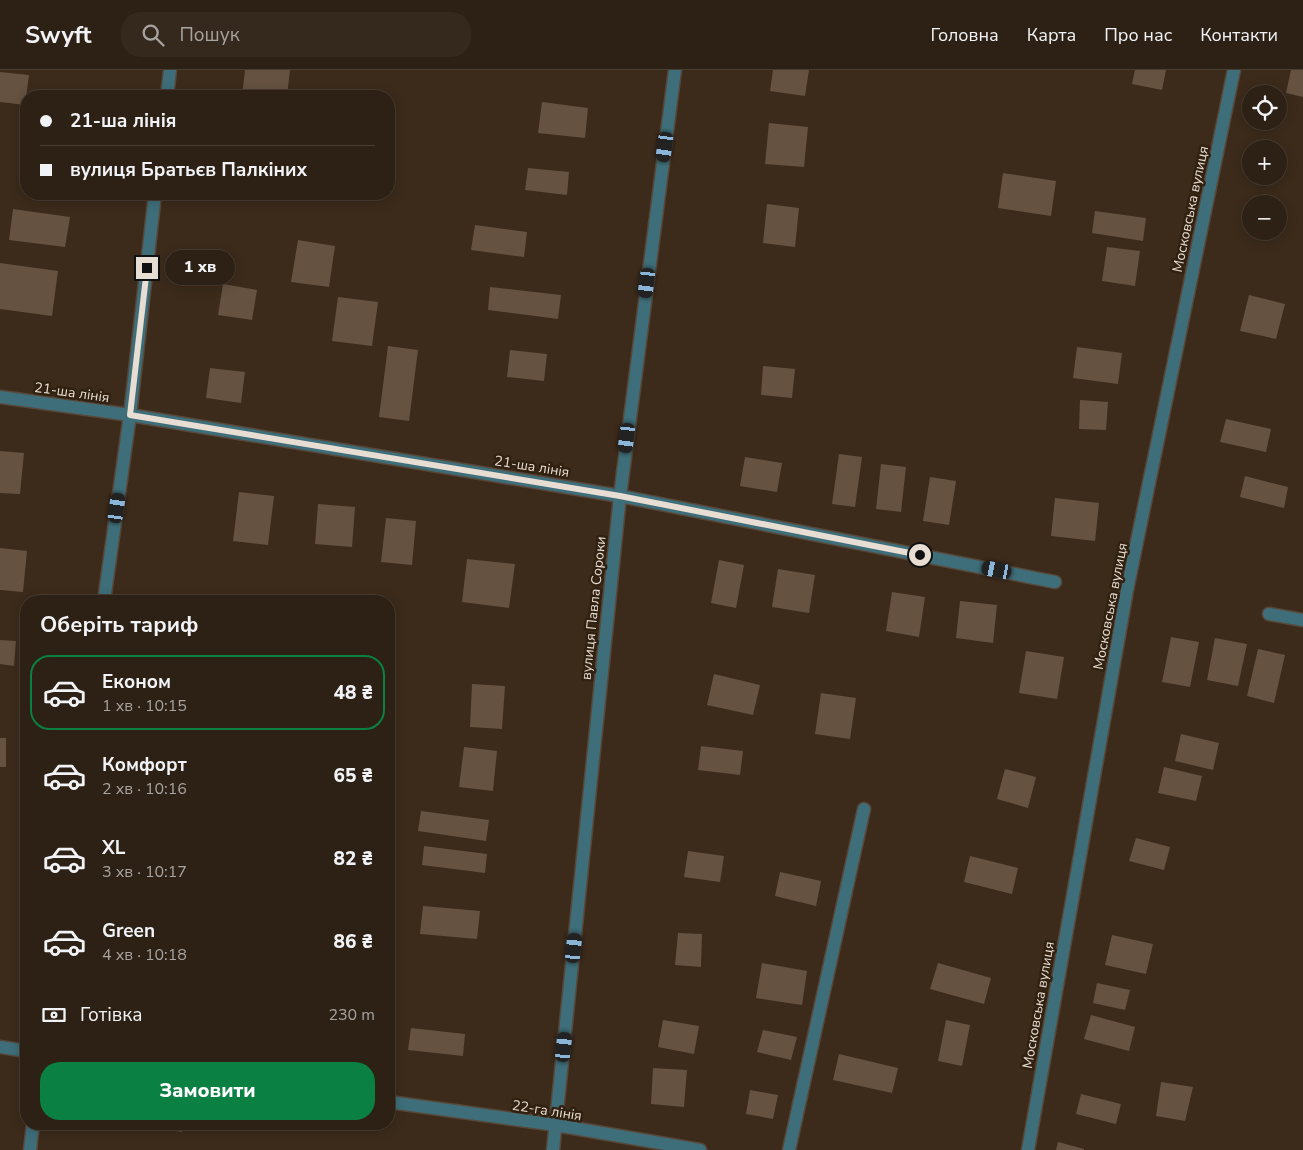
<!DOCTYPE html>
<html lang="uk">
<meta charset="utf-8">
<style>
body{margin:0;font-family:"Nunito Sans",sans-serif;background:#35281d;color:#f1f3f6;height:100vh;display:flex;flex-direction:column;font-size:19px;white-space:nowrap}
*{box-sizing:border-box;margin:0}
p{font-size:16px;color:#a7a3a0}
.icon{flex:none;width:28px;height:28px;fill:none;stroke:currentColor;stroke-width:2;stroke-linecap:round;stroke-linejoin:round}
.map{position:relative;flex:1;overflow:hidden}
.details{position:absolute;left:20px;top:525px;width:375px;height:535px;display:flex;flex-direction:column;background:#2d2014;border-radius:20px;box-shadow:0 2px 12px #0003,0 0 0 1px #483e34}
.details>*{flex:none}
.guide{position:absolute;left:20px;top:20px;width:375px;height:110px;border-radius:20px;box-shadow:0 2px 12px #0003,0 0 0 1px #483e34;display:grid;align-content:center;height:110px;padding:0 20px;background:#2d2014}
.controls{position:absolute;left:1242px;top:15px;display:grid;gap:10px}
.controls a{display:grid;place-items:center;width:45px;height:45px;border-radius:50%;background:#2d2014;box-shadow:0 2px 12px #0003,0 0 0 1px #483e34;font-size:25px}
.end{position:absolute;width:22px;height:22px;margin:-11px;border:6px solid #e8ddd3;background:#111;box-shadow:0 0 0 2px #111}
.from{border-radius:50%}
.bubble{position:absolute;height:35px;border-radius:18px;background:#2d2014;box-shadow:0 2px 12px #0003,0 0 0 1px #483e34;font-size:16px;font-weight:800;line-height:35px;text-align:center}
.car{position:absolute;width:15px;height:30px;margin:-15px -8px;border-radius:6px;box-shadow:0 0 4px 1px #0007;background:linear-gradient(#222 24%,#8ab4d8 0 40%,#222 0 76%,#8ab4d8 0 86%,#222 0)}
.guide b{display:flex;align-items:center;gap:18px;height:48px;font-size:19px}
.guide b+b{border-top:1px solid #483e34}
.guide i{width:12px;height:12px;background:#f1f3f6}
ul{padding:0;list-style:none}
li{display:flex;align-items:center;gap:15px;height:75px;margin:0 10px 8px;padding:0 10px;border:2px solid transparent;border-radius:20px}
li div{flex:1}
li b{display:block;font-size:19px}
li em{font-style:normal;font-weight:800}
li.current{border-color:#0b8043}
li>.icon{width:45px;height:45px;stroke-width:1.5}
h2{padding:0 20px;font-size:22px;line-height:60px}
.pay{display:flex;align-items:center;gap:12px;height:55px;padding:0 20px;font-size:19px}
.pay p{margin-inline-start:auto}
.button{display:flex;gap:10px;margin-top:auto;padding:10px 20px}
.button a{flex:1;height:58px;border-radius:20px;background:#0b8043;color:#fff;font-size:20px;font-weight:800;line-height:58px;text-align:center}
header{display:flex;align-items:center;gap:30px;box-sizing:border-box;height:70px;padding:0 25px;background:#2d2014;border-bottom:1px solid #483e34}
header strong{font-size:24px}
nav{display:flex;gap:28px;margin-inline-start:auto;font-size:18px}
.search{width:350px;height:45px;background:#35281d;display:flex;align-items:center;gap:12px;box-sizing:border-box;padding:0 18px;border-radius:20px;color:#a7a3a0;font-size:19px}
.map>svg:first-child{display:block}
</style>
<header>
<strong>Swyft</strong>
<div class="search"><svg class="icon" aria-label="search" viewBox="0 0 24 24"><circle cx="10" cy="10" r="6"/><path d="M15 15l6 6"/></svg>Пошук</div>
<nav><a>Головна</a><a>Карта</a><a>Про нас</a><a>Контакти</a></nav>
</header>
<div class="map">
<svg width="1303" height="1080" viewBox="0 0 1303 1080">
<rect width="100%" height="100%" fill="#3c2b1b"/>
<path fill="#655241" d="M245,0H290L287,26H242Z
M773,0H809L805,26L770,21Z
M1135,0H1166L1162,20L1132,14Z
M1291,0H1303V27L1286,23Z
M0,2L29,5L25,35L0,32Z
M542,32L588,38L585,68L538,63Z
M769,53L808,57L804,97L765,94Z
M528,98L569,102L567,125L525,120Z
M1003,103L1056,111L1051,146L998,138Z
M767,134L799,138L795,177L763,173Z
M13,139L70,147L65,177L9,170Z
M1095,141L1146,148L1143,171L1092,163Z
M475,155L527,162L524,187L471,180Z
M298,170L335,176L329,217L291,212Z
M1107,177L1140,181L1135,216L1102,211Z
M0,193L58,201L52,246L0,239Z
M223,214L257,220L252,250L218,245Z
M490,217L561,225L558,249L488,240Z
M1249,225L1285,234L1276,269L1240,261Z
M338,227L378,232L372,276L332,271Z
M388,276L418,280L409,351L379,347Z
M1077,277L1122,283L1118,314L1073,308Z
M510,280L547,284L544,311L507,307Z
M763,296L795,299L792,328L761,325Z
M210,298L245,302L241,333L206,328Z
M1080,330L1108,332L1106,360L1079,359Z
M1226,349L1271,359L1266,382L1220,372Z
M0,381L24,383L20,424L0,423Z
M839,384L862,387L855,437L832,434Z
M745,387L782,393L777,422L740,416Z
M881,394L906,397L901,442L876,439Z
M1245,406L1288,417L1284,438L1240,427Z
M930,407L956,411L949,455L923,451Z
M239,422L274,426L268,475L233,471Z
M1055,428L1099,433L1095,471L1051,466Z
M318,434L355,437L352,477L315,474Z
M386,448L416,451L412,495L381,492Z
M0,478L27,481L23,522L0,520Z
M467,489L515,494L509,538L462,532Z
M719,490L744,495L736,538L711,533Z
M778,499L815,505L809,543L772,537Z
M892,522L925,527L919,567L886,561Z
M960,531L997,535L993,573L956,568Z
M1171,567L1199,572L1190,617L1162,612Z
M1215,568L1247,574L1238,616L1207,610Z
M0,570L16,571L14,596L0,594Z
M1258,579L1285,585L1274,633L1247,626Z
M1026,581L1064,587L1057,629L1019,623Z
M714,604L760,615L753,645L707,635Z
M472,614L505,616L502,659L470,657Z
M821,623L856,628L850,669L815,664Z
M1181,664L1219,673L1213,700L1175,691Z
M0,668H6V697H0Z
M701,676L743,681L740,705L698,700Z
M464,677L497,681L493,721L459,717Z
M1164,697L1202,706L1196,731L1158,723Z
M1005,699L1036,707L1028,738L997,729Z
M421,741L489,750L486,771L418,761Z
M1136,768L1170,777L1164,800L1129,791Z
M424,776L487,784L485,803L422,795Z
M688,781L724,786L720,812L684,807Z
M970,786L1018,798L1012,824L964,812Z
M780,802L821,811L816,836L775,826Z
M423,836L480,841L477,869L420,864Z
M678,863L702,864L701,897L675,895Z
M1112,865L1153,874L1146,904L1105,895Z
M762,893L807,901L802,935L756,928Z
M938,893L991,908L984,934L930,919Z
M1097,913L1130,920L1125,940L1093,933Z
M1091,945L1135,957L1129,981L1084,969Z
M663,950L699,956L694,984L658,977Z
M946,950L970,955L962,996L938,991Z
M411,958L465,964L463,986L408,980Z
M763,960L797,967L791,990L757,982Z
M839,984L898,998L892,1023L833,1010Z
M653,998L687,1000L684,1037L651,1034Z
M1161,1012L1193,1017L1185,1051L1156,1046Z
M750,1020L778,1025L773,1049L746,1044Z
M1081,1024L1121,1034L1116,1054L1076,1044Z
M132,1054H184L182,1062Z
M1058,1072L1084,1079V1080H1056Z"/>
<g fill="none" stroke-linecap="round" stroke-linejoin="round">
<g stroke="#584738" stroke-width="15">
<path id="minor" d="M167,26L170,0
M0,327L130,345L620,426L1055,512
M104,531L130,345L155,124
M1269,544L1303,550
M0,977L26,981
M389,1032L556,1055L700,1080
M30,1080L33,1054
M553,1080L620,426L675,0
M789,1080L864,739
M1028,1080L1127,520L1234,0"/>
</g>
<use href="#minor" stroke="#3e6e79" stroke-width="12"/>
</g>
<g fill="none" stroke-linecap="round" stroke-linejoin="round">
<path stroke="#e8ddd3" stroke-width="6" d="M147,198L130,345L620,426L920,485"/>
</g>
<g text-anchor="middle" stroke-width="5" stroke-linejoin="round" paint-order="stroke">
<g font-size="14" fill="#e8ddd3" stroke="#312111">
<text transform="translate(1190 139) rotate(-78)" y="5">Московська вулиця</text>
<text transform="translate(72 322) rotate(8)" y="5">21-ша лінія</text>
<text transform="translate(532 396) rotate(9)" y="5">21-ша лінія</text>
<text transform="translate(1110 536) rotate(-79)" y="5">Московська вулиця</text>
<text transform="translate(593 538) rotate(-84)" y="5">вулиця Павла Сороки</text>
<text transform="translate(1038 935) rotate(-80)" y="5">Московська вулиця</text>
<text transform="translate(547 1040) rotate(9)" y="5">22-га лінія</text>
</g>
</g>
</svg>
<div class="controls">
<a><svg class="icon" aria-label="locate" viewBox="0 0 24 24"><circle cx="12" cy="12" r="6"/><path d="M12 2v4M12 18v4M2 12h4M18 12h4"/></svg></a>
<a>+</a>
<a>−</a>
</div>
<i class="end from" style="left:920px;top:485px"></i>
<i class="end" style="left:147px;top:198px"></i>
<div class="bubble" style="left:165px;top:180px;width:70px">1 хв</div>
<i class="car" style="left:665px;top:77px;rotate:188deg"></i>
<i class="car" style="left:647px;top:213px;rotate:187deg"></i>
<i class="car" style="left:627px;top:368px;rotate:187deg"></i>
<i class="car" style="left:117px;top:438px;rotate:8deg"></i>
<i class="car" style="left:997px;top:500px;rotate:281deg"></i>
<i class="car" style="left:574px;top:878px;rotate:6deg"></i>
<i class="car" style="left:564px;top:977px;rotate:6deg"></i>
<div class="guide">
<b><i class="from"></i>21-ша лінія</b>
<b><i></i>вулиця Братьєв Палкіних</b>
</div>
<section class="details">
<h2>Оберіть тариф</h2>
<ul>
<li class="current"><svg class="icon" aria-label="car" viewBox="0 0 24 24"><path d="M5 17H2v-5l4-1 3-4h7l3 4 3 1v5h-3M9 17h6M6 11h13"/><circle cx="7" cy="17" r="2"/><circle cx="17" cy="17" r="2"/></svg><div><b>Економ</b><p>1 хв · 10:15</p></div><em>48 ₴</em></li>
<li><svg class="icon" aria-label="car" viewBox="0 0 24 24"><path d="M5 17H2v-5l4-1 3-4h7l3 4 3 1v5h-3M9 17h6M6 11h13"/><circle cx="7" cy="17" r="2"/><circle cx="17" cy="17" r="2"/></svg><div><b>Комфорт</b><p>2 хв · 10:16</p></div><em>65 ₴</em></li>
<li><svg class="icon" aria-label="car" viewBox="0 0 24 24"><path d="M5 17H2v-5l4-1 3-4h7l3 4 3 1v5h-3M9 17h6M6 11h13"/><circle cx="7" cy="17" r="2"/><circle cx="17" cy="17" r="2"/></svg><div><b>XL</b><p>3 хв · 10:17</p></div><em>82 ₴</em></li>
<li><svg class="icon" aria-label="car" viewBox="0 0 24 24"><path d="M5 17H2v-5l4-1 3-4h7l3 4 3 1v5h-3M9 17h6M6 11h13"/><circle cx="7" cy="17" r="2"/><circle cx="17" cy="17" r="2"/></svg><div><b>Green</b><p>4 хв · 10:18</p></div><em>86 ₴</em></li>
</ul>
<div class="pay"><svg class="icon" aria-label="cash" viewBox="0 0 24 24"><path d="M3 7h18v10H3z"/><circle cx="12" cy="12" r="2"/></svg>Готівка<p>230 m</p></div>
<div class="button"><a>Замовити</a></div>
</section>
</div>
